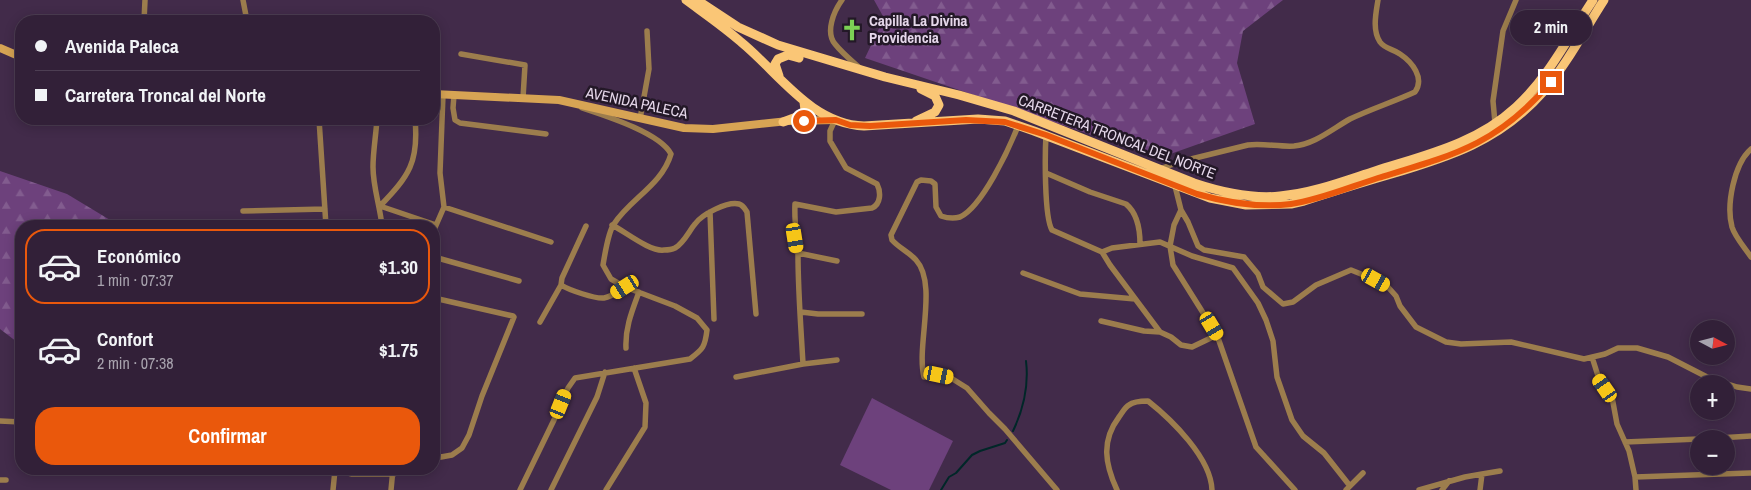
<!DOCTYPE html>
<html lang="es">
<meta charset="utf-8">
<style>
body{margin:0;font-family:"Archivo Narrow",sans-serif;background:#3d2d43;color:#f1f3f6;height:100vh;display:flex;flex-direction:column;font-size:19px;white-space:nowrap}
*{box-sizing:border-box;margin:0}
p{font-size:16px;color:#a8a3ae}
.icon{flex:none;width:28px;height:28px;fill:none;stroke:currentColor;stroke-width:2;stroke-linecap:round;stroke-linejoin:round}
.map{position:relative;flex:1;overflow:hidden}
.sheet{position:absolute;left:15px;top:220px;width:425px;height:255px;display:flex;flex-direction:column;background:#322038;border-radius:20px;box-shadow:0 2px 12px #0003,0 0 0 1px #4d3e53}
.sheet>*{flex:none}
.top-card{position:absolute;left:15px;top:15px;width:425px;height:110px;border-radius:20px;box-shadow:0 2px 12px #0003,0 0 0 1px #4d3e53;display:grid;align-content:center;height:110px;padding:0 20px;background:#322038}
.needle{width:32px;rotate:97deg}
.buttons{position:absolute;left:1690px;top:320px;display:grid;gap:10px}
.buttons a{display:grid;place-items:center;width:45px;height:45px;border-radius:50%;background:#322038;box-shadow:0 2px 12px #0003,0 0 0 1px #4d3e53;font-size:25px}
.end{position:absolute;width:22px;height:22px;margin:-11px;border:6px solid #ea580c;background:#fff;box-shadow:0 0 0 2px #fff}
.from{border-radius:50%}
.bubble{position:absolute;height:35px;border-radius:18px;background:#322038;box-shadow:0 2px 12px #0003,0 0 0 1px #4d3e53;font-size:16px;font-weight:800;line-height:35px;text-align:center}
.car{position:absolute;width:15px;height:30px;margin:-15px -8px;border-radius:6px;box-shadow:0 0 4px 1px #0007;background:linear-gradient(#f5c518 24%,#345 0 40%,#f5c518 0 76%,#345 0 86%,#f5c518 0)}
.top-card b{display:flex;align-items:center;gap:18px;height:48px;font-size:19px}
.top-card b+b{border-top:1px solid #4d3e53}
.top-card i{width:12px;height:12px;background:#f1f3f6}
ul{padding:9px 0 0;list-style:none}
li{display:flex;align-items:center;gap:15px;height:75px;margin:0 10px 8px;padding:0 10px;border:2px solid transparent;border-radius:20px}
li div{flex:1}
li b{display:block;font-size:19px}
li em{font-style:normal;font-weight:800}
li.selected{border-color:#ea580c}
li>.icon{width:45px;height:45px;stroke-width:1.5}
.primary-button{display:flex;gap:10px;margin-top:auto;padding:10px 20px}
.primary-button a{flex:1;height:58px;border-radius:20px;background:#ea580c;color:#fff;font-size:20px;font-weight:800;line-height:58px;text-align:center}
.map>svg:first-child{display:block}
</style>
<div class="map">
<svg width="1751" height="490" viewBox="0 0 1751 490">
<defs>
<pattern id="forest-firs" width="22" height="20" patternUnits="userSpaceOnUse" patternTransform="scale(1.25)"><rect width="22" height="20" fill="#6d417c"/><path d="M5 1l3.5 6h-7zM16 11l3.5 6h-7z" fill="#825c8f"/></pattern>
</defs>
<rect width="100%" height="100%" fill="#422b4a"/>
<path fill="#6d417c" d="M872,398L953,441L929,490H891L840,465Z"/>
<path fill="url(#forest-firs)" d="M874,0H1283L1243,31L1237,63L1255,124L1159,158L865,58L884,18Z
M0,171L67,194L120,226H21V345L0,329Z"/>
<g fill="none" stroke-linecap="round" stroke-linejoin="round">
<path stroke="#002728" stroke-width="2" d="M1013,431C1024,408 1029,386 1026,361
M941,490L949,477L956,473L972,455L980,451L1005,443L1007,440"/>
<path stroke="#9c7d4d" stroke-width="5.5" d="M243,0L247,21
M842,0C834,11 825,32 835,44C842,53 852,61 861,69
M144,21L145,0
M461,54L525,65L523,98
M454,95L453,108L455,120L460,123L546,134
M319,119L326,226
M377,119C376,135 373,151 373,167C373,187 380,206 382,226
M415,119C419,162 409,176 380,206L436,225
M640,119L649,69L647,31
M1495,123L1493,101L1503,31L1516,0
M1018,126C1009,149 982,207 960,217C953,219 947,218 941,216L936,207L935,184L931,181L921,180L917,182L891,235L892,240C899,248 909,252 916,260C938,284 916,346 924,377L939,375L951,378L967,388L989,413L1005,429L1057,490
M1046,135C1045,152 1044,217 1052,230L1102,252L1112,248L1160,242L1192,256L1233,268L1258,303L1266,320L1273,341L1277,377L1292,420L1303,436L1324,453L1350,486
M1751,149C1734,164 1726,205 1732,227C1735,237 1745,248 1751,257
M1159,169L1183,161L1248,145C1263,143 1279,147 1294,146C1315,144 1332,129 1350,119C1371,109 1393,102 1415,92C1425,78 1412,62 1400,54C1393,49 1385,49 1380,42C1372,30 1376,13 1378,0
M1046,173L1090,192L1126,204C1137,213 1140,230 1140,244
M1175,186L1181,210L1188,222L1198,246L1204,250L1244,257L1258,274L1263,287L1283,304L1293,302L1316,285L1351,270L1376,280L1387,286L1396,296L1400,306L1416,327L1446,342L1461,344L1511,342L1584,359L1605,354L1618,348H1637L1668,357L1709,378L1737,387L1751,389
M444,207L551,242
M1181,210L1174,225L1170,246L1173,265L1217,335L1256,447L1295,490
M243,211L325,209
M710,212L714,319
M612,225C626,232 650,252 664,250C667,250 673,249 675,248C684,243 689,231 695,224C702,214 728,201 739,204C743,205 745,209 747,212L756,314
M586,226L562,278L561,285C569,290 595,299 604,298C611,297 619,291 625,287
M434,230L444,207L440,173L443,95
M1102,252L1110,265L1160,332L1171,337L1181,345L1192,347L1217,335
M798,253L837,261
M434,257L519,281
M1023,273L1080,294L1135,299
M434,298L513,316L514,317L482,396L469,435L462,448L452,455L441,457L434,455
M801,312L818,314H862
M1101,321L1144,331L1160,332
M540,322L561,285
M626,348C625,328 632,311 639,292
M1592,357L1599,379L1612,397L1617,424L1629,451L1635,477L1636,490
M803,364L837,360
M736,377L803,364C801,328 798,291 798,255C797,238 794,222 795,204L836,212L872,208C881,204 881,192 877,184L846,168L830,141V131L835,120
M0,421L21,422
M1702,439L1751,436
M1625,442L1699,439
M333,469L352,474H394
M1482,474L1500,471
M1635,477L1750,473
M0,480H6
M333,490L335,470
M391,490L393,469
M520,490L554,420L568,388L575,378L690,359C703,349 705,347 707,330L697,318L675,306L625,287L611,279L603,265C605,254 608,232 614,224C630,199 662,185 671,154C660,133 606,116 582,108
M551,490L597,397L605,372
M606,490L645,427L646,403L634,368
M1117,490C1105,464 1101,441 1119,417C1122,413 1125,407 1129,405C1134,401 1142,401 1148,401C1172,420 1211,458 1212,490
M1346,490L1363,473
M1419,490L1465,477L1482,474L1480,490
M1442,490L1449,481"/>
<path stroke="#d7a454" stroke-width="8" d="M0,48L21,57
M434,94L559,100L684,128L713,129L788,121L835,120"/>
<path stroke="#fac676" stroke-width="9" d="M686,0C705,14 724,27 741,42C779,73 811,124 864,126L978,119L1005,121L1034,131L1210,198L1246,205L1291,204L1304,201C1332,192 1360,183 1388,175C1449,157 1500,141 1543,92C1567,64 1584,31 1604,0
M697,0L738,27L778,45L885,77L959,95L1014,111L1194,183C1221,192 1251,199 1280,196C1313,193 1344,181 1375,171C1425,155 1476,144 1516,107C1549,77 1569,36 1593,0
M779,76L775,64L778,59L788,55L799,58
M916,121L935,112L939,105L935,96L921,89
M783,122L802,115L805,110L804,102"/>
</g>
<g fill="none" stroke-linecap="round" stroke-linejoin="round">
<path stroke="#ea580c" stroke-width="6" d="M804,121L836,120L850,125L870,126L966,120L1005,122L1046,135L1197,194C1228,203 1259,208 1291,204C1319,200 1350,187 1378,178C1454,155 1497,145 1551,82"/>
</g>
<defs>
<g id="church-bare" transform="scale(1.725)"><path d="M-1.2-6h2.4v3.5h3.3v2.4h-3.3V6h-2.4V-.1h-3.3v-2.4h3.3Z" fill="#7cd155" stroke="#231827" stroke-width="2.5" paint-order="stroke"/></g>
</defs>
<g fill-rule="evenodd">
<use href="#church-bare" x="852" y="30"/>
</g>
<g text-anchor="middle" stroke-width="5" stroke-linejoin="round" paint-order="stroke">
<g font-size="15" font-weight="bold" fill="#e6d8eb" stroke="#231827" text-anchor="start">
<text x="869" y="26">Capilla La Divina<tspan x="869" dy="17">Providencia</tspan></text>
</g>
<g font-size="15" fill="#e6d8eb" stroke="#231827">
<text transform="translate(637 103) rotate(12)" y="5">AVENIDA PALECA</text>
<text transform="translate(1117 137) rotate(21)" y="5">CARRETERA TRONCAL DEL NORTE</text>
</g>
</g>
</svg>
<div class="buttons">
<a><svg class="needle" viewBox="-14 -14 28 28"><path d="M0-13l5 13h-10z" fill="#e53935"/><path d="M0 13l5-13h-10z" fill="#a8a3ae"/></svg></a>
<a>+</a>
<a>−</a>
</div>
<i class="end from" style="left:804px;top:121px"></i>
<i class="end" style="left:1551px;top:82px"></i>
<div class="bubble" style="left:1510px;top:10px;width:82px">2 min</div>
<i class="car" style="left:795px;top:238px;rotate:171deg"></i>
<i class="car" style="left:1376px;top:280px;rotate:119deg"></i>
<i class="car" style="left:625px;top:287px;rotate:238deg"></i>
<i class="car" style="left:1212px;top:326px;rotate:149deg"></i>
<i class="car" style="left:939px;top:375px;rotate:102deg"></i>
<i class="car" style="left:1605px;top:388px;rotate:325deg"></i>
<i class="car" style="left:561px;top:404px;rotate:22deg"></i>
<div class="top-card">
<b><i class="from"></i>Avenida Paleca</b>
<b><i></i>Carretera Troncal del Norte</b>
</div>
<section class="sheet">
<ul>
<li class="selected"><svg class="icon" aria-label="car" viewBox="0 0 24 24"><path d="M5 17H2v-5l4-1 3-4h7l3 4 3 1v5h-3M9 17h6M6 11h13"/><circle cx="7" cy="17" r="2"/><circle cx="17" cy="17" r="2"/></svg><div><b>Económico</b><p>1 min · 07:37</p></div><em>$1.30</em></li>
<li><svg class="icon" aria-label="car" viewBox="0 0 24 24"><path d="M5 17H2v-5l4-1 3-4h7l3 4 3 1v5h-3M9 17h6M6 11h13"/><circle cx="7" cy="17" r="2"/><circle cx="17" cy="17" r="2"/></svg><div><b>Confort</b><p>2 min · 07:38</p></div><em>$1.75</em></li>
</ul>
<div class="primary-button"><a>Confirmar</a></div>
</section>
</div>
